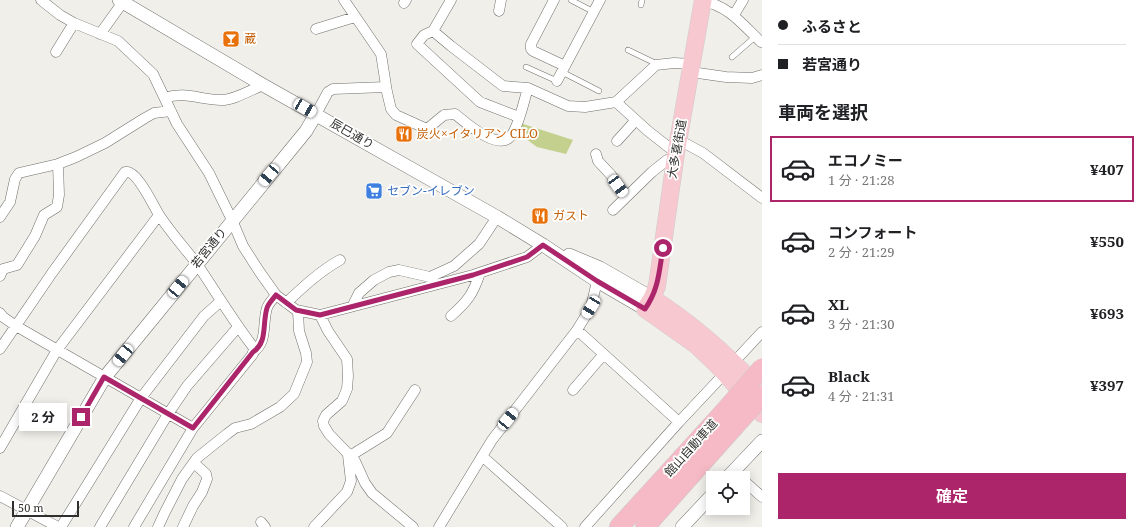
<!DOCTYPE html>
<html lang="ja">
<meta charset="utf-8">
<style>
body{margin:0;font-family:"Noto Serif","Noto Sans JP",serif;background:#f6f6f6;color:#202124;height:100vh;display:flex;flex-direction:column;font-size:15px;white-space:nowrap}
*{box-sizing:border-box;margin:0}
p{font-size:13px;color:#757577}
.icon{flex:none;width:22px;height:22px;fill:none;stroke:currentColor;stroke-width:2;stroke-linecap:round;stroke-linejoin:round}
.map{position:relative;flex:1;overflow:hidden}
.details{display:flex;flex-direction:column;background:#fff;width:380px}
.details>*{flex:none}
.guide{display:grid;align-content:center;height:88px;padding:0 16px;background:#fff}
.tools{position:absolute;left:706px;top:471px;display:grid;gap:8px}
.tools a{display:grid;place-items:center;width:44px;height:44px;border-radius:0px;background:#fff;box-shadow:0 2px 10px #0003;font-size:20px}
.scale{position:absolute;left:12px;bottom:10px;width:67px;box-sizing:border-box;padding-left:4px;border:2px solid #2f2f2d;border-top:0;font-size:11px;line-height:14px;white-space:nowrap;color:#2f2f2d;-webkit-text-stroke:3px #fff;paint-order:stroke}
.end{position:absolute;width:18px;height:18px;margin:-9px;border:5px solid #ac256b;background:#fff;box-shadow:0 0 0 2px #fff}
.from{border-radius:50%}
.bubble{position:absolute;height:28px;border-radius:0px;background:#fff;box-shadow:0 2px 10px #0003;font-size:13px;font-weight:700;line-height:28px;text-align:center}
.car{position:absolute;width:12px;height:24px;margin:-12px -6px;border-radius:5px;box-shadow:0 0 3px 1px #0007;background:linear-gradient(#fff 24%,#345 0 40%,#fff 0 76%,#345 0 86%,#fff 0)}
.guide b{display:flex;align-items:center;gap:14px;height:38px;font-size:15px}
.guide b+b{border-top:1px solid #e0e0e0}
.guide i{width:10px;height:10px;background:#202124}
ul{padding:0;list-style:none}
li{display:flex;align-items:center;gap:12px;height:66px;margin:0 8px 6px;padding:0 8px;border:2px solid transparent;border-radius:0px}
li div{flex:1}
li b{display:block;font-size:15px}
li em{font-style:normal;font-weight:700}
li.on{border-color:#ac256b}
li>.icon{width:36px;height:36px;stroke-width:1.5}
h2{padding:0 16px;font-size:18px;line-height:48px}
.primary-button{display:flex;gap:8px;margin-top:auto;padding:8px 16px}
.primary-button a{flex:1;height:46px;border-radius:0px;background:#ac256b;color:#fff;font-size:16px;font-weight:700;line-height:46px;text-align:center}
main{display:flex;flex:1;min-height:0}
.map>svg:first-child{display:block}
</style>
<main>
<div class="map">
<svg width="762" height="527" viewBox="0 0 762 527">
<rect width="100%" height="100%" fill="#f0efea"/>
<path fill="#c4d08e" d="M517,122L573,140L566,154L537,147L514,130Z"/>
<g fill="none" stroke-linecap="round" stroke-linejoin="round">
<g stroke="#706f6b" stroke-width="6">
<path id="service" d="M571,0L594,12
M641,5L642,0
M628,50L657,64
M732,57L755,37
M526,67L557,81
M562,72L599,91"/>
</g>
<g stroke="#706f6b" stroke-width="11">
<path id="minor" d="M41,0L60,15L74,23L118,41L153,74L177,124L209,173L232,220L243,246L259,271L276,295L296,310L320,315L473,275L527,257L543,245
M344,0L381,54L387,92L391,109L396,115L427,129L444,115L455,114C465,122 498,152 511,136C519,126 524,100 528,88
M451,0L433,31L451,46L503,86L528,88L568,106L585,107L616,102L648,131L676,153
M554,0L531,44V49L533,51L565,66
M703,1C729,6 743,25 761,42
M404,3L406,0
M499,11L501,0
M734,15L743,0
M316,29L355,17
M433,31L424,35L417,44L480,102L519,117
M100,34L123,2V0
M56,52L74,23
M691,72L726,77L752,78L762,75
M557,81L600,0
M165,98C185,91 201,100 221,100C235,100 250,90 263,85
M616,102L656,65L674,63L692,64
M316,114L328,92L333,89L386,87
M679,140L703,153L762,198
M617,141L636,120
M596,154L598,161L611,175L626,196
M613,210L652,172L667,160L675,158
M0,217L10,202L15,179L19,173L58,164L76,157L105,143L145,118L154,113L171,111
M0,276L3,269L17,265L35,236L44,215L57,207L59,195L58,164
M286,303C303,287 320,271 340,260
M353,305L359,293L374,280L389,272L399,270L430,277L454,266L479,244L497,217
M0,313L3,317L16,326L193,428
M320,315L328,331L347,359L348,376L347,389L342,401L326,415L323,421L324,426L329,434L355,461L365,483L372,493L413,527
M451,316C468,301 473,294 480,273
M577,330L679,422
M0,349L52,273L125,172C136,169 152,203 158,213C169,231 184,247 197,264C216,292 233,321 254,348L253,354L193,428L134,527
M253,352C268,342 262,324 267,308C268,304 273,299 276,295
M734,362L762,332
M573,390L603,355
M0,448L57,350L159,215
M350,456L387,433L415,390
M482,456L562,527
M743,480L762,497
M0,496L58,527
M261,522L265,527
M61,527L141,398L204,316L221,301
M100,527L168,414L187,386L238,327
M158,527L165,512L182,479L197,458L227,434L235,428L251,424L280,407L294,394L307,362L306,353L299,331L298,311
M183,527L193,506L202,492L207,479L206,474L194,463
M314,527L347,492L351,481L348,455
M439,527L492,440L577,330L591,307L597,281
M585,527L679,422L725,373"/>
</g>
<g stroke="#706f6b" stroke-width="14">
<path id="tertiary" d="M119,0L263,85L497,217L543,245L597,281L645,309
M569,255L600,268L652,298
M727,478L762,441
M17,527L105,377L306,131L316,114
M682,527L713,494"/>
</g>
<g stroke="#cdcdcd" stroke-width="18">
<path id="trunk" d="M703,0L676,153L657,286L652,298L645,309L696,345L716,364L762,414
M652,298C694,325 726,353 760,390"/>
</g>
<g stroke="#cdcdcd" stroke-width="20">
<path id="motorway" d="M619,527L722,414
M645,527L734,427"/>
</g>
<use href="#service" stroke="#fff" stroke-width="5"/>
<use href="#minor" stroke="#fff" stroke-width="10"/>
<use href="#tertiary" stroke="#fff" stroke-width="13"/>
<use href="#trunk" stroke="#f7c8d0" stroke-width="17"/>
<use href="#motorway" stroke="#f5bac5" stroke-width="19"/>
<g stroke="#cdcdcd" stroke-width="20" stroke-linecap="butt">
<path id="motorway-bridge" d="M722,414L762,368
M734,427L762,396"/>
</g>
<use href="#motorway-bridge" stroke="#f5bac5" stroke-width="19"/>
</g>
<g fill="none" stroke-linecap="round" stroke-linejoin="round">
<path stroke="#ac256b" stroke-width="5" d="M81,417L104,377L193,428L253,352C268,342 262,324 267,308C268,304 273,299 276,295L296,310L320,315L473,275L527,257L543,245L597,281L645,309C659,289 659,271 663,248"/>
</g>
<defs>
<g id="bar-square" transform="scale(0.9)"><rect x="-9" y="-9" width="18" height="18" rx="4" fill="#e8710a" stroke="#fff"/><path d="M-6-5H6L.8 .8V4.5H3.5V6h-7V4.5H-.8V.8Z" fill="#fff"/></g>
<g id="restaurant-square" transform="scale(0.9)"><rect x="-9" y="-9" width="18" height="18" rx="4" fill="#e8710a" stroke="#fff"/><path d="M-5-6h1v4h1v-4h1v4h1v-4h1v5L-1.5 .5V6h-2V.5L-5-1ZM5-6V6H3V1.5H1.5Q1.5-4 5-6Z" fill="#fff"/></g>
<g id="supermarket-square" transform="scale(0.9)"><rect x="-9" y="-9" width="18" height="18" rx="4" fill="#3f7fe0" stroke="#fff"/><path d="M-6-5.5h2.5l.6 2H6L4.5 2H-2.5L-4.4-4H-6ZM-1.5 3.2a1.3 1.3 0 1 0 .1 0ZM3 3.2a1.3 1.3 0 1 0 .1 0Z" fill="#fff"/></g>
</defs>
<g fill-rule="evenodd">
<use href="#bar-square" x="231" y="39"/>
<use href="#restaurant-square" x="404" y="134"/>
<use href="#supermarket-square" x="374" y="191"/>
<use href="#restaurant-square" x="540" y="216"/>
</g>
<g text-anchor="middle" stroke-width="3.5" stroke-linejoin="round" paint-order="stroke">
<g font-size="12" fill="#c56008" stroke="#fff" text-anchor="start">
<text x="244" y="43">蔵</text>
<text x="417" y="138">炭火×イタリアン CILO</text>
<text x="553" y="220">ガスト</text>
</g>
<g font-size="12" fill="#2f2f2d" stroke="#fff">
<text transform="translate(352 134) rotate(30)" y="4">辰巳通り</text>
<text transform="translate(677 149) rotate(-80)" y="4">大多喜街道</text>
<text transform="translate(209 248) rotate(-51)" y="4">若宮通り</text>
<text transform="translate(691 448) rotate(-48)" y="4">館山自動車道</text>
</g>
<g font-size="12" fill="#366cbe" stroke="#fff" text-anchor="start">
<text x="387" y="195">セブン-イレブン</text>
</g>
</g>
</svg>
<div class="tools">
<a><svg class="icon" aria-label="locate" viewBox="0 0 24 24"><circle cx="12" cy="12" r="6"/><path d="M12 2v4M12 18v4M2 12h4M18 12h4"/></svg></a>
</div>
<div class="scale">50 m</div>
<i class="end from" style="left:663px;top:248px"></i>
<i class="end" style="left:81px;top:417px"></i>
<div class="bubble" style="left:19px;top:403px;width:48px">2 分</div>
<i class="car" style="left:305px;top:108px;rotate:120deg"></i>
<i class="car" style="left:269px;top:175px;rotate:220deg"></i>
<i class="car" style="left:618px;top:186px;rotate:144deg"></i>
<i class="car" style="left:178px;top:287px;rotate:39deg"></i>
<i class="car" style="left:591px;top:307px;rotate:211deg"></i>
<i class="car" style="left:123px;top:355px;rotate:219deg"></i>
<i class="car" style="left:508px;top:419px;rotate:39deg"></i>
</div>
<section class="details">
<div class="guide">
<b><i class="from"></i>ふるさと</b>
<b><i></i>若宮通り</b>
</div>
<h2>車両を選択</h2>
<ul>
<li class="on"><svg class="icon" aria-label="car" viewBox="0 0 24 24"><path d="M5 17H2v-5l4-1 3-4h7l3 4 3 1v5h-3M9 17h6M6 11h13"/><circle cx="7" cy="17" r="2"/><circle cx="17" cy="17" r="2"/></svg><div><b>エコノミー</b><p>1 分 · 21:28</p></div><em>¥407</em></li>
<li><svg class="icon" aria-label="car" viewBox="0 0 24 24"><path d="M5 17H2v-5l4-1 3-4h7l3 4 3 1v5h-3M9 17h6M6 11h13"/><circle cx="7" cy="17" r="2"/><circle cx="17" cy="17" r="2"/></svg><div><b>コンフォート</b><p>2 分 · 21:29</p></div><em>¥550</em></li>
<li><svg class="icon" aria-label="car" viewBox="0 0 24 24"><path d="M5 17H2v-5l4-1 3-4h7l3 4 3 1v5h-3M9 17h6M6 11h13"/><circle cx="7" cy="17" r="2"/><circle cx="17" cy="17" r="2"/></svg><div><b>XL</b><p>3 分 · 21:30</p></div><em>¥693</em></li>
<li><svg class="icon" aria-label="car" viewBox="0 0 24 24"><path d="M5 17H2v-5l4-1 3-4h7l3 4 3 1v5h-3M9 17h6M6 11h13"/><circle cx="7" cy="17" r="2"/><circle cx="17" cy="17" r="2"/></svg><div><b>Black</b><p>4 分 · 21:31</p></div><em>¥397</em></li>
</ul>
<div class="primary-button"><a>確定</a></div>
</section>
</main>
